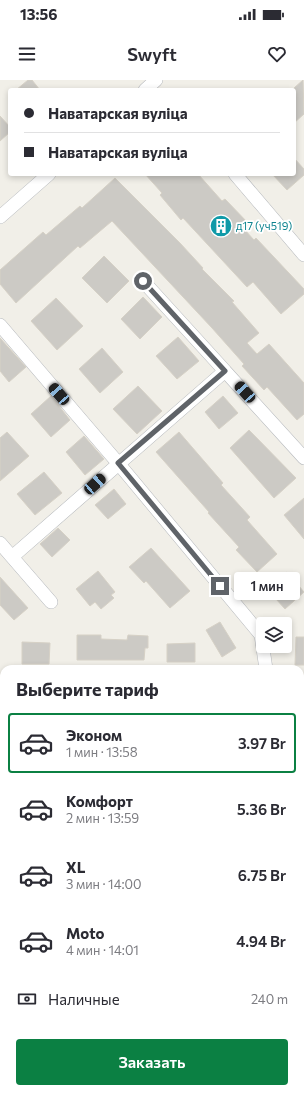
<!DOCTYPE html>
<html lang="ru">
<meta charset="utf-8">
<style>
body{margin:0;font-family:Commissioner,sans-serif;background:#f2f2f3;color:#2b2b33;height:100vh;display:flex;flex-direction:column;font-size:15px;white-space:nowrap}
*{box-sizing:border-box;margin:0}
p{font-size:13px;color:#7c7c81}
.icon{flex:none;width:22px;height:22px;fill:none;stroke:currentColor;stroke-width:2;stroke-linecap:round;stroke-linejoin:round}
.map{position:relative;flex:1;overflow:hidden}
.panel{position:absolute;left:0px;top:585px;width:304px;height:428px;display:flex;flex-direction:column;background:#fff;border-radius:12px 12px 0 0;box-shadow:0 2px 6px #0003}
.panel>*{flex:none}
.guide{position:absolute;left:8px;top:8px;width:288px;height:88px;border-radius:4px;box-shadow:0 2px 6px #0003;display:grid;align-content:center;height:88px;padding:0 16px;background:#fff}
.buttons{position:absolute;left:256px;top:537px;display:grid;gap:8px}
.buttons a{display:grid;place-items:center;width:36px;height:36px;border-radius:4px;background:#fff;box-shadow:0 2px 6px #0003;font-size:20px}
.end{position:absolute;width:18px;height:18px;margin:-9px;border:5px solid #5f6368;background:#fff;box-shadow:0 0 0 2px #fff}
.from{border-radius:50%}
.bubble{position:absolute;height:28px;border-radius:4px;background:#fff;box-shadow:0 2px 6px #0003;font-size:13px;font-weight:600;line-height:28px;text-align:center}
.car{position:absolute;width:12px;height:24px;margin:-12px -6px;border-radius:5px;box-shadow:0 0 3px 1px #0007;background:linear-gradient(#222 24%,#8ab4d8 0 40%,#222 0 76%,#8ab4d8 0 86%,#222 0)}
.guide b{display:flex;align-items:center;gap:14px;height:38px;font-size:15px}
.guide b+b{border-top:1px solid #e1e1e2}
.guide i{width:10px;height:10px;background:#2b2b33}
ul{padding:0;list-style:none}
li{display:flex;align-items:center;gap:12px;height:60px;margin:0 8px 6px;padding:0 8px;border:2px solid transparent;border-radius:4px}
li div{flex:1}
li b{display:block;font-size:15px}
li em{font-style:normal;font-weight:600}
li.active{border-color:#0b8043}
li>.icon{width:36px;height:36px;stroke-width:1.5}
h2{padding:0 16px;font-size:18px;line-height:48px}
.pay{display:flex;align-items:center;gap:10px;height:44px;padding:0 16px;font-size:15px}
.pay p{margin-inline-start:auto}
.action{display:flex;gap:8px;margin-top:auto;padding:8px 16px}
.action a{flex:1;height:46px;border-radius:4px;background:#0b8043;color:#fff;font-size:16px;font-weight:600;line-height:46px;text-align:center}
.status{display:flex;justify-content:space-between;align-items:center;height:28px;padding:0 20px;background:#fff;direction:ltr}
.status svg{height:11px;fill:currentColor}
header{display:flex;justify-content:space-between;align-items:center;height:52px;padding:0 16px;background:#fff;font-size:18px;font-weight:600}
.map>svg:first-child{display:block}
</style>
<div class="status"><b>13:56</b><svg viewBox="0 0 49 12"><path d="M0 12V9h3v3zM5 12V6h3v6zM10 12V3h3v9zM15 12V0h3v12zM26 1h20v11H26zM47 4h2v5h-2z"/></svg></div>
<header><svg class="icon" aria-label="menu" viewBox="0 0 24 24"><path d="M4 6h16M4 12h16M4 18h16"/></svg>Swyft<svg class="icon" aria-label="heart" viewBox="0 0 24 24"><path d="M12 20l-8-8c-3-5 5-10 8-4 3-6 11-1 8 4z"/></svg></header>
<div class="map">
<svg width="304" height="1013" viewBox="0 0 304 1013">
<rect width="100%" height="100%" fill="#f1efe8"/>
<path fill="#cccac5" stroke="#d6d1c6" d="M28,0H32L40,10H16Z
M303,0L304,34L294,43V8Z
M0,36L10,47V52L0,61Z
M294,78L304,89V95L287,110L272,94H294Z
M145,94H198L222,121L225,119L249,144L244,149L254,160L256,158L304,209V214L281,234L253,202L247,207L183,138L181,140L160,115L162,113Z
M115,98L180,163L203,188L202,189L234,221L232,222L259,253L247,263L257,274L269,264L304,303V334L297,340L267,307L264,310L242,286L244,284L212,248L112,141L80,168L78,166L16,223L0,204V190L43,152L46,155L80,126L82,128Z
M104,176L129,201L107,223L82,198Z
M143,217L162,237L140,259L121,239Z
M56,218L83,246L57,270L31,241Z
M178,257L199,281L177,299L156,276Z
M0,258L26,287L9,302L0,291Z
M102,268L123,292L100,313L79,289Z
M138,306L162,331L137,354L113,329Z
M51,316L70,340L51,357L31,334Z
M223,316L238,333L219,349L205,332Z
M249,350L296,398L274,418L230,368Z
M7,352L29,376L0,401V358Z
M179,352L223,403L221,405L250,437L247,440L277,474L257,492L236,470L239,467L208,433L209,432L156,372Z
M84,356L104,379L85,395L66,372Z
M44,392L62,413L35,435L17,414Z
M114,409L126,424L108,439L95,425Z
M304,418V459L284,435Z
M58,448L70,460L52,477L40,464Z
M151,468L190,511L170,528L146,501L144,503L129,487Z
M98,491L115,512L111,515L114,518L101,529L95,522L90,526L76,509Z
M287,492L304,512L285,529L267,509Z
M0,497L28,528L14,540L0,525Z
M220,542L236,568L222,577L206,550Z
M77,555H101V559L127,560L128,555L148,556V568H145L144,580H77Z
M296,557H304V585H295Z
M22,562L50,563L49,584H22Z
M195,563V582H167V564Z"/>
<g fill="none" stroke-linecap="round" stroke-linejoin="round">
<g stroke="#b5b8bc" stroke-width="14">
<path id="minor" d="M145,10L156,0
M235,94L304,175
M0,137L49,94
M0,245L118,383L261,555L266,589
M225,291L304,378
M0,463L12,477L225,291L143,201
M12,477L51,522
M0,612H4
M300,616H304
M0,846H4
M124,1013V1009
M262,1013V1009"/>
</g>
<use href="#minor" stroke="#fff" stroke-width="13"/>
</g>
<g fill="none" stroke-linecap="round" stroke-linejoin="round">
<path stroke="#5f6368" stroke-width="5" d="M143,201L225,291L118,383L220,506"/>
</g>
<defs>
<g id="building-disc" transform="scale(1.15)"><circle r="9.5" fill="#0f9aa8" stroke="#fff"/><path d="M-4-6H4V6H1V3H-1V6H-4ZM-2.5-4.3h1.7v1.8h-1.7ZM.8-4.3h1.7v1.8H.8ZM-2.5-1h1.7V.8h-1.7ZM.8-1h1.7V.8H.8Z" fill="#fff"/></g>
</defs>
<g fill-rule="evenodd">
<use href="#building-disc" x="221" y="146"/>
</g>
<g text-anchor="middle" stroke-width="3.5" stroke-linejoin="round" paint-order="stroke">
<g font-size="11" fill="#0d838f" stroke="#fff" text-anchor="start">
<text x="236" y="150">д17 (уч519)</text>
</g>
</g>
</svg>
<div class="buttons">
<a><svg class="icon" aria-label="layers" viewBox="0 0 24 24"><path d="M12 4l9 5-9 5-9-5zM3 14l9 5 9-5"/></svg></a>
</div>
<i class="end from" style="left:143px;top:201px"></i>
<i class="end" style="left:220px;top:506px"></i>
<div class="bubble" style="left:234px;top:492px;width:66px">1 мин</div>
<i class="car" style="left:245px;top:312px;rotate:318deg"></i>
<i class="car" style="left:59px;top:314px;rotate:319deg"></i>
<i class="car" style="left:95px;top:404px;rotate:48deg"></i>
<div class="guide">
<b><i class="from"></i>Наватарская вуліца</b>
<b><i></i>Наватарская вуліца</b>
</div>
<section class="panel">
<h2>Выберите тариф</h2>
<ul>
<li class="active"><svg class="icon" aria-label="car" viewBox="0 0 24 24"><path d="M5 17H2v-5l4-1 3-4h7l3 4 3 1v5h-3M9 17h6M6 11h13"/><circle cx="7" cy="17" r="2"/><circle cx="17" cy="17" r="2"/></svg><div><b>Эконом</b><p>1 мин · 13:58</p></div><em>3.97 Br</em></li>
<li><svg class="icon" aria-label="car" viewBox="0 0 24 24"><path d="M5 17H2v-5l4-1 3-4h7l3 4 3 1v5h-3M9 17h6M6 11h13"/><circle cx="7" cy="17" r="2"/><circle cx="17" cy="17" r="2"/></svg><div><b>Комфорт</b><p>2 мин · 13:59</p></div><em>5.36 Br</em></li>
<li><svg class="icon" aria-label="car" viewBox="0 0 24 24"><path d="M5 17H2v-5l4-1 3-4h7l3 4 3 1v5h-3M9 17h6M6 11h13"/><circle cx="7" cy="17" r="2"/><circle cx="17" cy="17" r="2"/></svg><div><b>XL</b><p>3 мин · 14:00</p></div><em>6.75 Br</em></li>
<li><svg class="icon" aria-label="car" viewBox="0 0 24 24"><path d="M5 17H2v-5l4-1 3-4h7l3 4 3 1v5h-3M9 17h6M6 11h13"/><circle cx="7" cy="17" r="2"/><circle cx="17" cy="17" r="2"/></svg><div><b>Moto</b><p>4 мин · 14:01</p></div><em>4.94 Br</em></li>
</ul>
<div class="pay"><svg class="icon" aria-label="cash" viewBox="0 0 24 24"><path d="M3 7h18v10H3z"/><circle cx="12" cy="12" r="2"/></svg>Наличные<p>240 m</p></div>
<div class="action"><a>Заказать</a></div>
</section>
</div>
